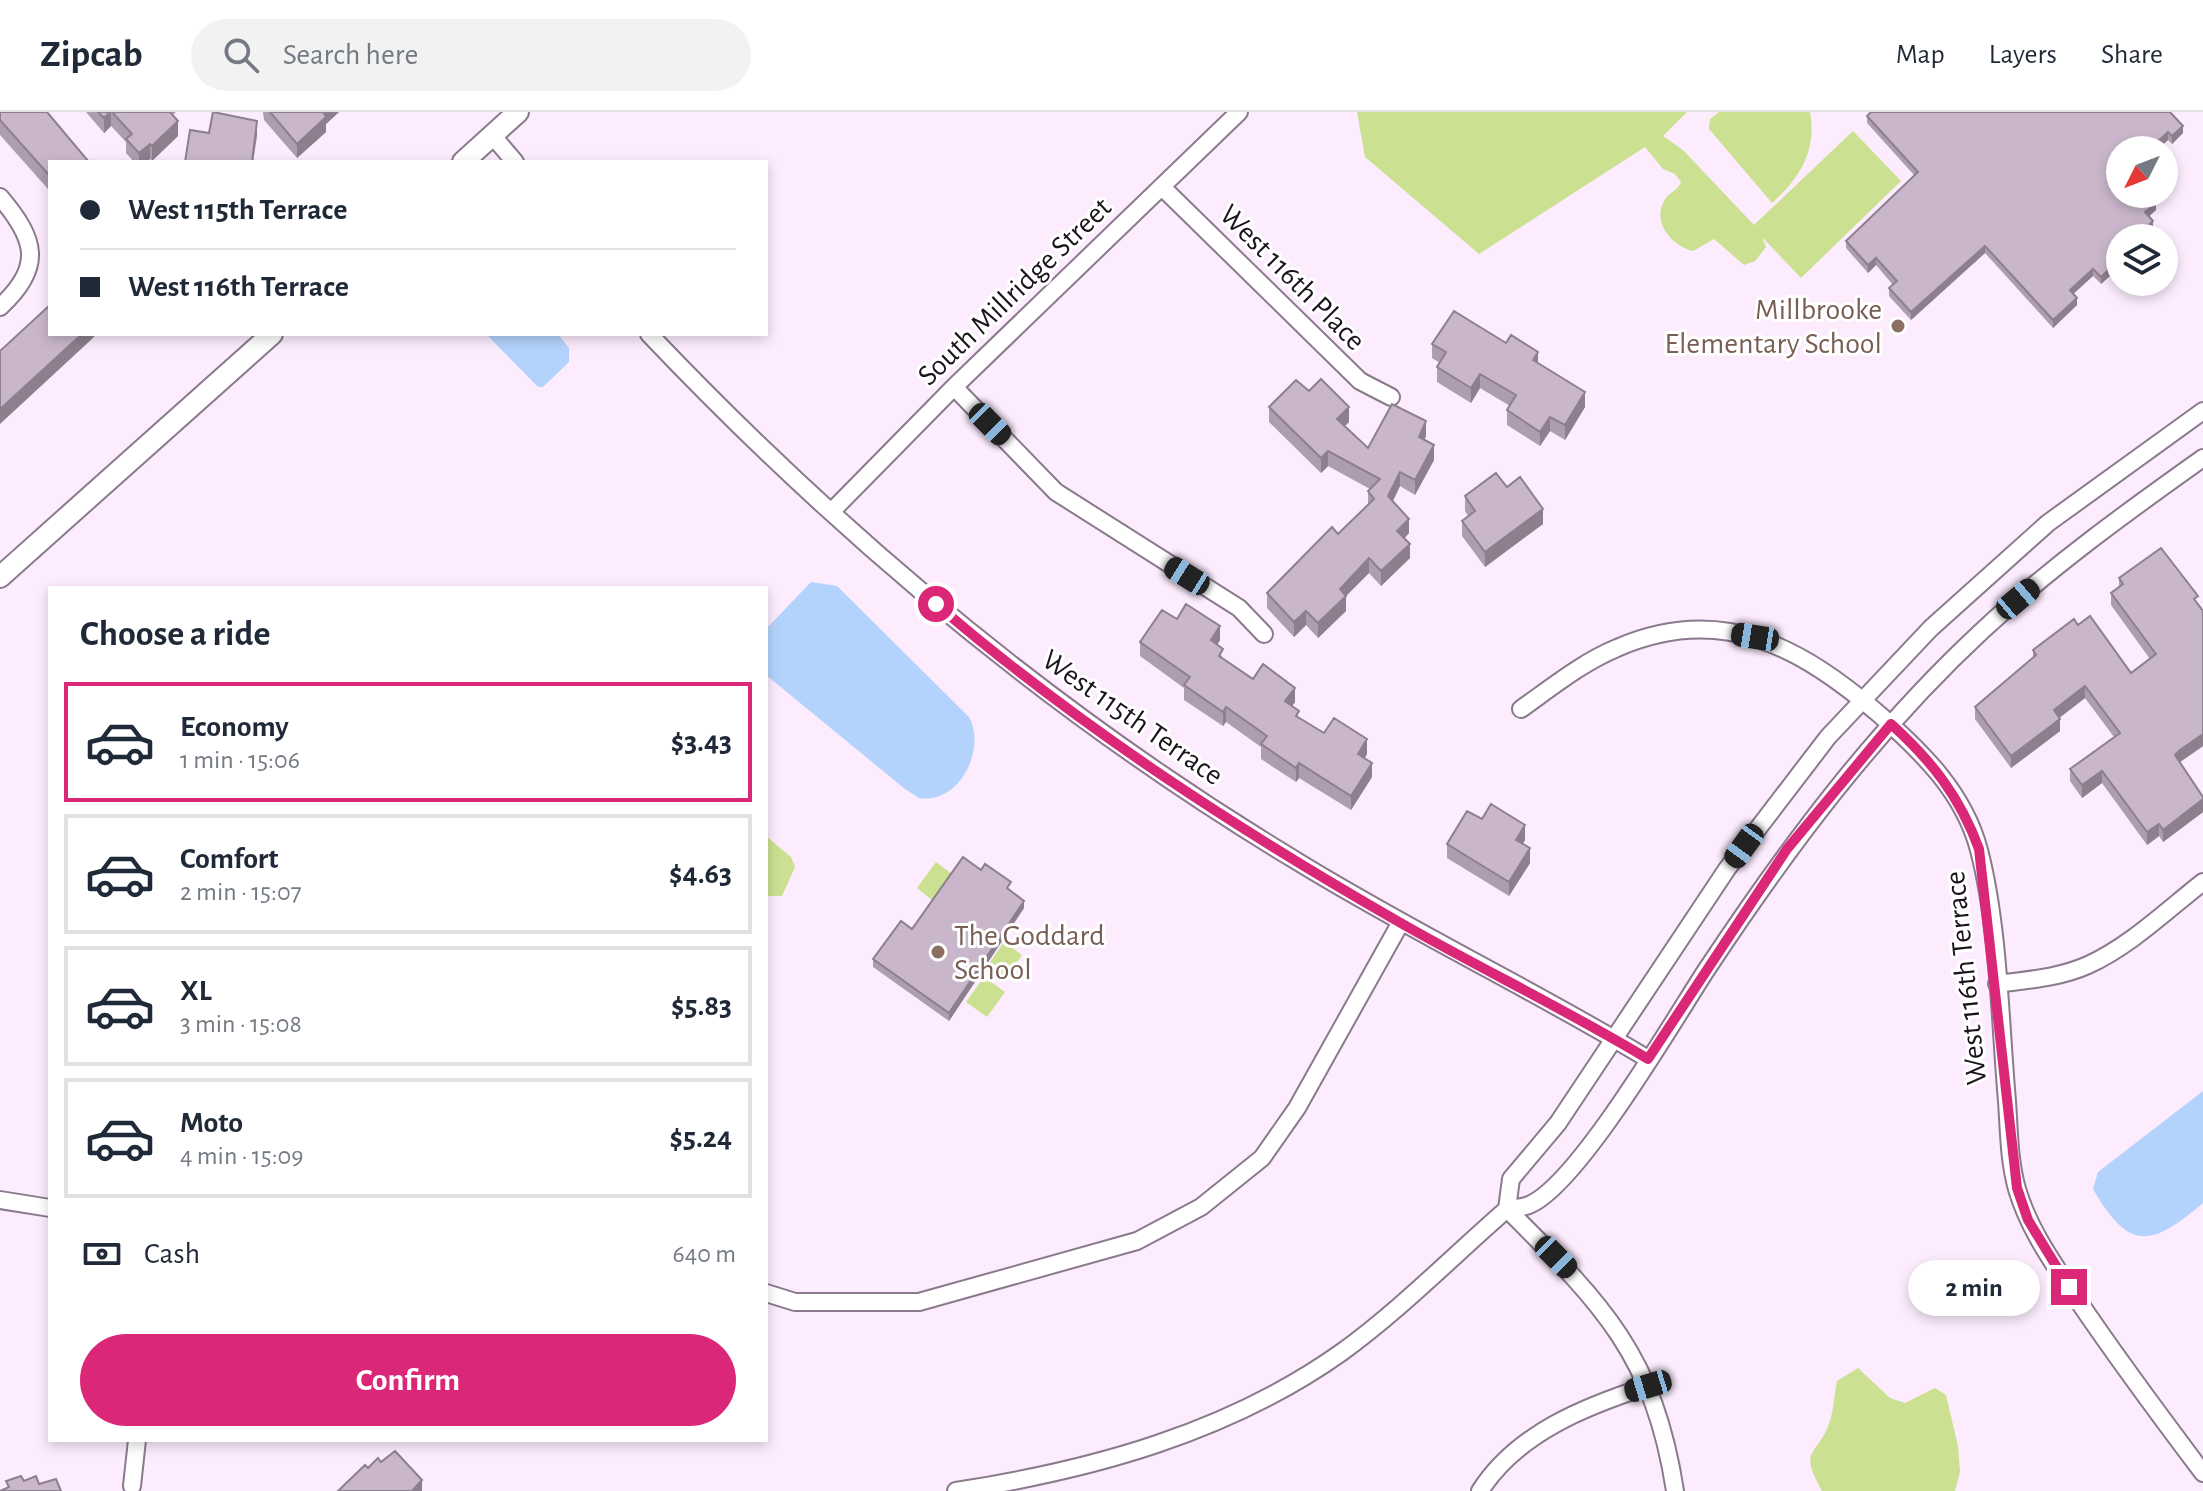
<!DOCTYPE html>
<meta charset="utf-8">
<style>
body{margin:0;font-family:"Alegreya Sans",sans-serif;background:#f2f2f3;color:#1f2937;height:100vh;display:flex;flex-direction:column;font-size:30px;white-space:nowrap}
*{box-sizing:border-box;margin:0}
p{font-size:26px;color:#747a83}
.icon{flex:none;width:44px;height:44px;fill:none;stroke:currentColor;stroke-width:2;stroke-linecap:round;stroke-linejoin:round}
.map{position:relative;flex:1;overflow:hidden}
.side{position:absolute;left:48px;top:474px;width:720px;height:856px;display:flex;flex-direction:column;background:#fff;border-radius:0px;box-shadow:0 4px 12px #0003}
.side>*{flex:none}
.banner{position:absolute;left:48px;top:48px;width:720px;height:176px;border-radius:0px;box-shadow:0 4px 12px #0003;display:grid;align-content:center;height:176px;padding:0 32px;background:#fff}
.needle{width:52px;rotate:228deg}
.tools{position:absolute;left:2106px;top:24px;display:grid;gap:16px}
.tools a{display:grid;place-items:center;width:72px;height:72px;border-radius:50%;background:#fff;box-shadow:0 4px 12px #0003;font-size:40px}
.end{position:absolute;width:36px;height:36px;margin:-18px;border:10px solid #db2777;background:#fff;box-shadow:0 0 0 4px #fff}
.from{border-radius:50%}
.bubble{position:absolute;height:56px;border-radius:28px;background:#fff;box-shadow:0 4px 12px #0003;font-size:26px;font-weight:700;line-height:56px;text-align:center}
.car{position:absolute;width:24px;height:48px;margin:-24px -12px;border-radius:10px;box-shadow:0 0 6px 2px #0007;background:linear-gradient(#222 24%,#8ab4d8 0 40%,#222 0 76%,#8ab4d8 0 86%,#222 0)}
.banner b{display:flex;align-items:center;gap:28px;height:76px;font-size:30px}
.banner b+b{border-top:2px solid #e0e1e3}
.banner i{width:20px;height:20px;background:#1f2937}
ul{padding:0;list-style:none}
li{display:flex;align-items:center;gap:24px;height:120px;margin:0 16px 12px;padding:0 16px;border:4px solid #e0e1e3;border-radius:0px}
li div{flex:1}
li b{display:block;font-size:30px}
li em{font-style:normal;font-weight:700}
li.active{border-color:#db2777}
li>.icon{width:72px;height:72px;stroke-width:1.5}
h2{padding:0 32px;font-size:36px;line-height:96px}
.pay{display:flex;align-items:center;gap:20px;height:88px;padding:0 32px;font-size:30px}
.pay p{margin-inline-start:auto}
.button{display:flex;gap:16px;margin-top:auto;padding:16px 32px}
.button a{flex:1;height:92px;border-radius:48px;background:#db2777;color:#fff;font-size:32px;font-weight:700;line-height:92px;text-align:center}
header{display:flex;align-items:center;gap:48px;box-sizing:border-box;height:112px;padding:0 40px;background:#fff;border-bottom:2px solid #e0e1e3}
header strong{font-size:38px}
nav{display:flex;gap:44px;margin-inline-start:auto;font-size:28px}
.search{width:560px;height:72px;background:#f2f2f3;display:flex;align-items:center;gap:20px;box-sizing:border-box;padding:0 28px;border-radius:44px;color:#747a83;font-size:30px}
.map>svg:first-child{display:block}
</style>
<header>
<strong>Zipcab</strong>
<div class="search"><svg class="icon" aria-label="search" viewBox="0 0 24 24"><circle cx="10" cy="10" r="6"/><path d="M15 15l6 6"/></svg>Search here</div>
<nav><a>Map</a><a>Layers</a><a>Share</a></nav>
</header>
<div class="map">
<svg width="2203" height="1379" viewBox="0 0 2203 1379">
<rect width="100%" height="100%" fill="#fcecfe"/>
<path fill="#cce091" d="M1357,0H1687L1663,24L1683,38L1754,113L1853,19L1901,69L1801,166L1762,125L1766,135L1755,149L1744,153L1714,127L1693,139C1672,134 1652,111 1664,89C1668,80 1677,80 1681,70L1675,62L1663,57L1645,35L1479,142L1365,45Z
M1719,0H1810C1817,38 1800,66 1772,91L1709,17L1710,7Z
M766,724L791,745L795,755L782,784H766Z
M936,750L952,762L933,789L917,776Z
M1004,830L1022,843L1004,869L986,856Z
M984,865L1005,880L987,905L966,890Z
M1858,1256L1890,1286L1905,1291L1935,1276L1946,1283L1958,1334L1960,1360L1955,1379H1822C1797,1335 1818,1345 1830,1309C1834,1297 1834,1282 1837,1269Z"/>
<path fill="#b4d3fc" d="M486,222H558L569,236V250L543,275H538Z
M811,470L837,474L969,605C987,637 959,693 919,686L905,677L766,563V517Z
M2203,979V1091C2152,1134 2130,1141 2093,1077L2098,1060Z"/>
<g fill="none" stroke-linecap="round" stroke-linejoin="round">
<g stroke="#8b798d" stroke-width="20">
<path id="minor" d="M492,23L515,50
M1162,75L1360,269L1391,285
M0,85C36,127 44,155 0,195
M649,222C841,424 1056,604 1295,748C1410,819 1532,877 1648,947
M954,275L1056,380L1239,496L1264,522
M831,400L954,275L1239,0
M1521,597C1552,575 1583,550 1617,536C1722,490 1802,536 1880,603C1923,641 1964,681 1979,738C1999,815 2000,910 2007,989C2009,1018 2009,1049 2017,1077C2029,1118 2054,1152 2077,1187C2117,1246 2160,1304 2203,1361
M1997,872C2027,868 2059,866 2088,853C2130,834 2167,798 2203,770
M0,1088L50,1096
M1507,1097L1511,1067L1558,1011L1727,757L1828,625L1931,516L2048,411L2203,299
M1507,1097C1601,1191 1654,1242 1675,1379
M766,1181L795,1190H919L1137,1129L1201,1095L1262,1046L1297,996L1401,810
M132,1374L137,1328
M956,1379C1091,1358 1228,1321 1342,1240C1400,1198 1453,1144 1507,1097C1515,1096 1524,1096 1531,1092C1579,1070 1672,911 1705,860C1787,736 1874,619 1983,518C2052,454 2127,400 2203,346
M1480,1379C1517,1321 1586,1294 1648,1274"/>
</g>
<g stroke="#8b798d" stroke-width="24">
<path id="tertiary" d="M463,50L518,0
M0,465L272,222"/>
</g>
<use href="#minor" stroke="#fff" stroke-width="16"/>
<use href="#tertiary" stroke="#fff" stroke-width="20"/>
</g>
<path fill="#ad9daf" d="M0,0L50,50V75L48,77L0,23Z
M86,0H176L173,3L178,24L152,49L150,47L146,50H134L126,41V30L111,14L104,21Z
M263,0H339L326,12V20L297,46L264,8Z
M1867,4L2183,21L2172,32L2168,28L2157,38H2120V82L2156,98L2149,104L2153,117L2120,126V155L2101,172L2093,164L2073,182L2077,193L2053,216L1985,141L1911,208L1889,184V176L1893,173L1876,153L1868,161L1846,136V129L1914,63L1867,11Z
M1432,232L1538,251L1585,295L1565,328L1550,319L1540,334L1507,313V298L1510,294L1480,276L1471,291L1437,270V255L1440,251L1432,246Z
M1309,279L1349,310L1344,314L1368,336L1426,324L1424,328L1434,348L1415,383L1400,374L1393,389L1409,421L1405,426L1410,446L1381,474L1369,461L1346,484V499L1318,526L1306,513L1294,525L1267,496V481L1338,422L1368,393V379L1370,377L1328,354L1321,361L1269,310V295Z
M1507,375L1543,412L1485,455L1462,424V409L1468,404L1465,399V384Z
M2119,466L2198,492L2203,634L2180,650L2203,685V700L2163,730L2159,724L2147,733L2102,671L2082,686L2070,669V657L2114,625L2085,586L2059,606L2060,619L2011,656L1975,607V595L2033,546V538L2078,513L2131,561L2150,547L2111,493V481L2119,475Z
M1177,507L1220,528L1217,533L1223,547L1253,567L1295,590L1292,594L1299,606L1324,621L1367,642L1365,646L1372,665L1351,698L1299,666L1296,670L1261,647V635L1226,610L1223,614L1184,588V576L1140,544V530Z
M1482,707L1525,728L1522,732L1530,751L1509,784L1447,746V732Z
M1011,778L1010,779L1024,796L949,909L873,855V847L912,817Z"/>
<path fill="#8d7f8e" d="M111,0V14L104,21V6Z
M323,0H339L326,12V20L297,46V32Z
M178,9V24L152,49V34Z
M257,9V24L253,50H252Z
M2183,14V21L2172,32V24Z
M2168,20V28L2157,38H2151V36Z
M150,32V47L146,50H139V41Z
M50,60V75L48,77V62Z
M2156,91V98L2145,108V100Z
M2153,109V117L2143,126H2135Z
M1985,134V141L1911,208V200Z
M1876,146V153L1868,161V153Z
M2120,147V155L2101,172V165Z
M2093,157V164L2070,185V178Z
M2077,186V193L2053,216V208Z
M82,222H96L93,226L0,312V297Z
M1538,240V254L1533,248Z
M1480,262V276L1471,291V276Z
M1585,280V295L1565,328V313Z
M1349,295V310L1337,322V307Z
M1550,305V319L1540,334V320Z
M1426,309V324L1419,339V325Z
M1434,333V348L1415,383V368Z
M1328,339V354L1321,361V346Z
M1400,360V374L1388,399V384Z
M1543,397V412L1485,455V440Z
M1409,407V421L1397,433V419Z
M1410,432V446L1381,474V459Z
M1369,446V461L1346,484V499L1318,526V511L1340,477Z
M1306,499V513L1294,525V510Z
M1220,514V528L1211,543V528Z
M2085,574V586L2054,610V598Z
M1295,576V590L1285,604V589Z
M1226,595V610L1223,614V600Z
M2060,607V619L2011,656V644Z
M2203,622V634L2180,650L2175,643L2180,638Z
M1367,627V642L1358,657V642Z
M1299,651V666L1296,670V656Z
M1372,651V665L1351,698V684Z
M2102,659V671L2082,686V673Z
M2203,687V700L2163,730V718Z
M2159,712V724L2147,733V720Z
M1525,713V728L1516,743V728Z
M1530,736V751L1509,784V770Z
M1024,789V796L949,909V901Z
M422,1368V1379H412Z"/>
<path fill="#c9b6cb" stroke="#8d7f8e" stroke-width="2" d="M0,0H47L89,50H50V60L48,62L0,8Z
M98,0H110L104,6Z
M112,0H170L178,9L152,34L150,32L139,41L126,27L132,22Z
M213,0L257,9L252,50H185L190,18L209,21Z
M270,0H323L326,5L297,32Z
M1871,0H2170L2183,14L2172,24L2168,20L2151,36L2149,34L2144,38H2120V82H2147L2156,91L2145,100L2153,109L2135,126H2120V147L2101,165L2093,157L2070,178L2077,186L2053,208L1985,134L1911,200L1889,176L1897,169L1876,146L1868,153L1846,129L1918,60L1867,4Z
M50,193V222H82L0,297V239Z
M1454,199L1506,231L1511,223L1538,240L1533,248L1585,280L1565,313L1550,305L1540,320L1507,298L1516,283L1480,262L1471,276L1437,255L1446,240L1432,232Z
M1321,267L1349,295L1337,307L1368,336L1392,292L1426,309L1419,325L1434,333L1415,368L1400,360L1388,384L1409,407L1397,419L1410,432L1381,459L1369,446L1340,477L1346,484L1318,511L1306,499L1294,510L1267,481L1332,415L1338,422L1374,387L1368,379L1380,367L1328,339L1321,346L1269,295L1296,268L1309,279Z
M1496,361L1507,375L1520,365L1543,397L1485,440L1462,409L1475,399L1465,384Z
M2161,436L2198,484L2194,487L2203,499V622L2180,638L2175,643L2203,685V687L2163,718L2159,712L2147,720L2102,659L2082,673L2070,657L2120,621L2085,574L2054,598L2060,607L2011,644L1975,595L2036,543L2033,538L2074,507L2078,513L2090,504L2131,561L2156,542L2111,481L2123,472L2119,466Z
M1186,492L1220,514L1211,528L1223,537L1219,544L1253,567L1263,552L1295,576L1285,589L1299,599L1296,604L1324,621L1334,606L1367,627L1358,642L1372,651L1351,684L1299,651L1296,656L1261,632L1267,624L1226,595L1223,600L1184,573L1190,565L1140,530L1162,498L1177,507Z
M1491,692L1525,713L1516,728L1530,736L1509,770L1447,732L1467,699L1482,707Z
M963,745L981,758L985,752L1011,770L1007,776L1024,789L949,901L873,847L901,809L912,817Z
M395,1339L422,1368L412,1379H338L365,1353L368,1356L378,1346L381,1350Z
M21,1364L24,1369L36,1364L39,1372L56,1367L61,1379H0L9,1375L6,1369Z"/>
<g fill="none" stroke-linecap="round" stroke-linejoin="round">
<path stroke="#db2777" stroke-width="10" d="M936,492C1078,614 1237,717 1399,810C1481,857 1567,898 1648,947L1787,737L1891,612C1932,649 1960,685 1979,737L2017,1076L2028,1108L2069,1175"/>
</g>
<g fill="#8d6e63" stroke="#fff" stroke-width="3">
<circle cx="1898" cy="214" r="8"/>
<circle cx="938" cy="840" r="8"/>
</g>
<g text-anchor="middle" stroke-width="6" stroke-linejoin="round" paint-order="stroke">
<g font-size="30" fill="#1b141c" stroke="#fff">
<text transform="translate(1293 165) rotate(45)" y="10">West 116th Place</text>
<text transform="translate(1014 179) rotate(-44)" y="10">South Millridge Street</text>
<text transform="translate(1133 605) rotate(35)" y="10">West 115th Terrace</text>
<text transform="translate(1965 866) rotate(-96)" y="10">West 116th Terrace</text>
</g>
<g font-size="30" fill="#785e54" stroke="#fff" text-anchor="end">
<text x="1882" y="207">Millbrooke<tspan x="1882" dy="34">Elementary School</tspan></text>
<text x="954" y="833" text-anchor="start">The Goddard<tspan x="954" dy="34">School</tspan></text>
</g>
</g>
</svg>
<div class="tools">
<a><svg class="needle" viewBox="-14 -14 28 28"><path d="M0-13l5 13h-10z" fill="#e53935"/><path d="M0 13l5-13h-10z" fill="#747a83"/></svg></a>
<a><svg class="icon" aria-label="layers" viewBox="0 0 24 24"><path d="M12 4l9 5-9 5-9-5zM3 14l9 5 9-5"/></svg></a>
</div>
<i class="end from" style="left:936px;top:492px"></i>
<i class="end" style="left:2069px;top:1175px"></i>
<div class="bubble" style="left:1908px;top:1148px;width:132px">2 min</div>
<i class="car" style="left:990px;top:312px;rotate:135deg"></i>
<i class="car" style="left:1187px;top:464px;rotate:302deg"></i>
<i class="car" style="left:2018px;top:487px;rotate:50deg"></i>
<i class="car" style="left:1755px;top:525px;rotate:279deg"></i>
<i class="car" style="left:1744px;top:734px;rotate:216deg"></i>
<i class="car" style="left:1556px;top:1145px;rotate:135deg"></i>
<i class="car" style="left:1648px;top:1274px;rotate:253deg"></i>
<div class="banner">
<b><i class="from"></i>West 115th Terrace</b>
<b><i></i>West 116th Terrace</b>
</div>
<section class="side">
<h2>Choose a ride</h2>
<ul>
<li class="active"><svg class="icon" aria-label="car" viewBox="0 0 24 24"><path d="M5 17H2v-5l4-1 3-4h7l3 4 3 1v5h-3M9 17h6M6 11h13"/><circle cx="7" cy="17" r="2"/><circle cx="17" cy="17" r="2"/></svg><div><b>Economy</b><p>1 min · 15:06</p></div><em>$3.43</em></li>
<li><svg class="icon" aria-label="car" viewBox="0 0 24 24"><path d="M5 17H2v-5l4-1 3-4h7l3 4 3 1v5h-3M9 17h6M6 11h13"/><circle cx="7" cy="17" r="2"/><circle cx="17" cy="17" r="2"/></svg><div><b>Comfort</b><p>2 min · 15:07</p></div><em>$4.63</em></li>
<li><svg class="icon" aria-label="car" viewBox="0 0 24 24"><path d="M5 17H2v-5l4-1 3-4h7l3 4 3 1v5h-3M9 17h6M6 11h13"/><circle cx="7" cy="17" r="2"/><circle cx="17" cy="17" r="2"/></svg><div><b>XL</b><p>3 min · 15:08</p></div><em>$5.83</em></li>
<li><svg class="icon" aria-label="car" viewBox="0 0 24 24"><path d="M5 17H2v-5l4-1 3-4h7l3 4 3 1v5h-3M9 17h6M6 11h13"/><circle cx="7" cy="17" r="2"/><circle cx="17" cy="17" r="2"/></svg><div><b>Moto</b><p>4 min · 15:09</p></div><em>$5.24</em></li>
</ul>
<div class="pay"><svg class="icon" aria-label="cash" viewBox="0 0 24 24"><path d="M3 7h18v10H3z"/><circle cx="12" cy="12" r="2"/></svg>Cash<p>640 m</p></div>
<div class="button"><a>Confirm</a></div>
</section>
</div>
